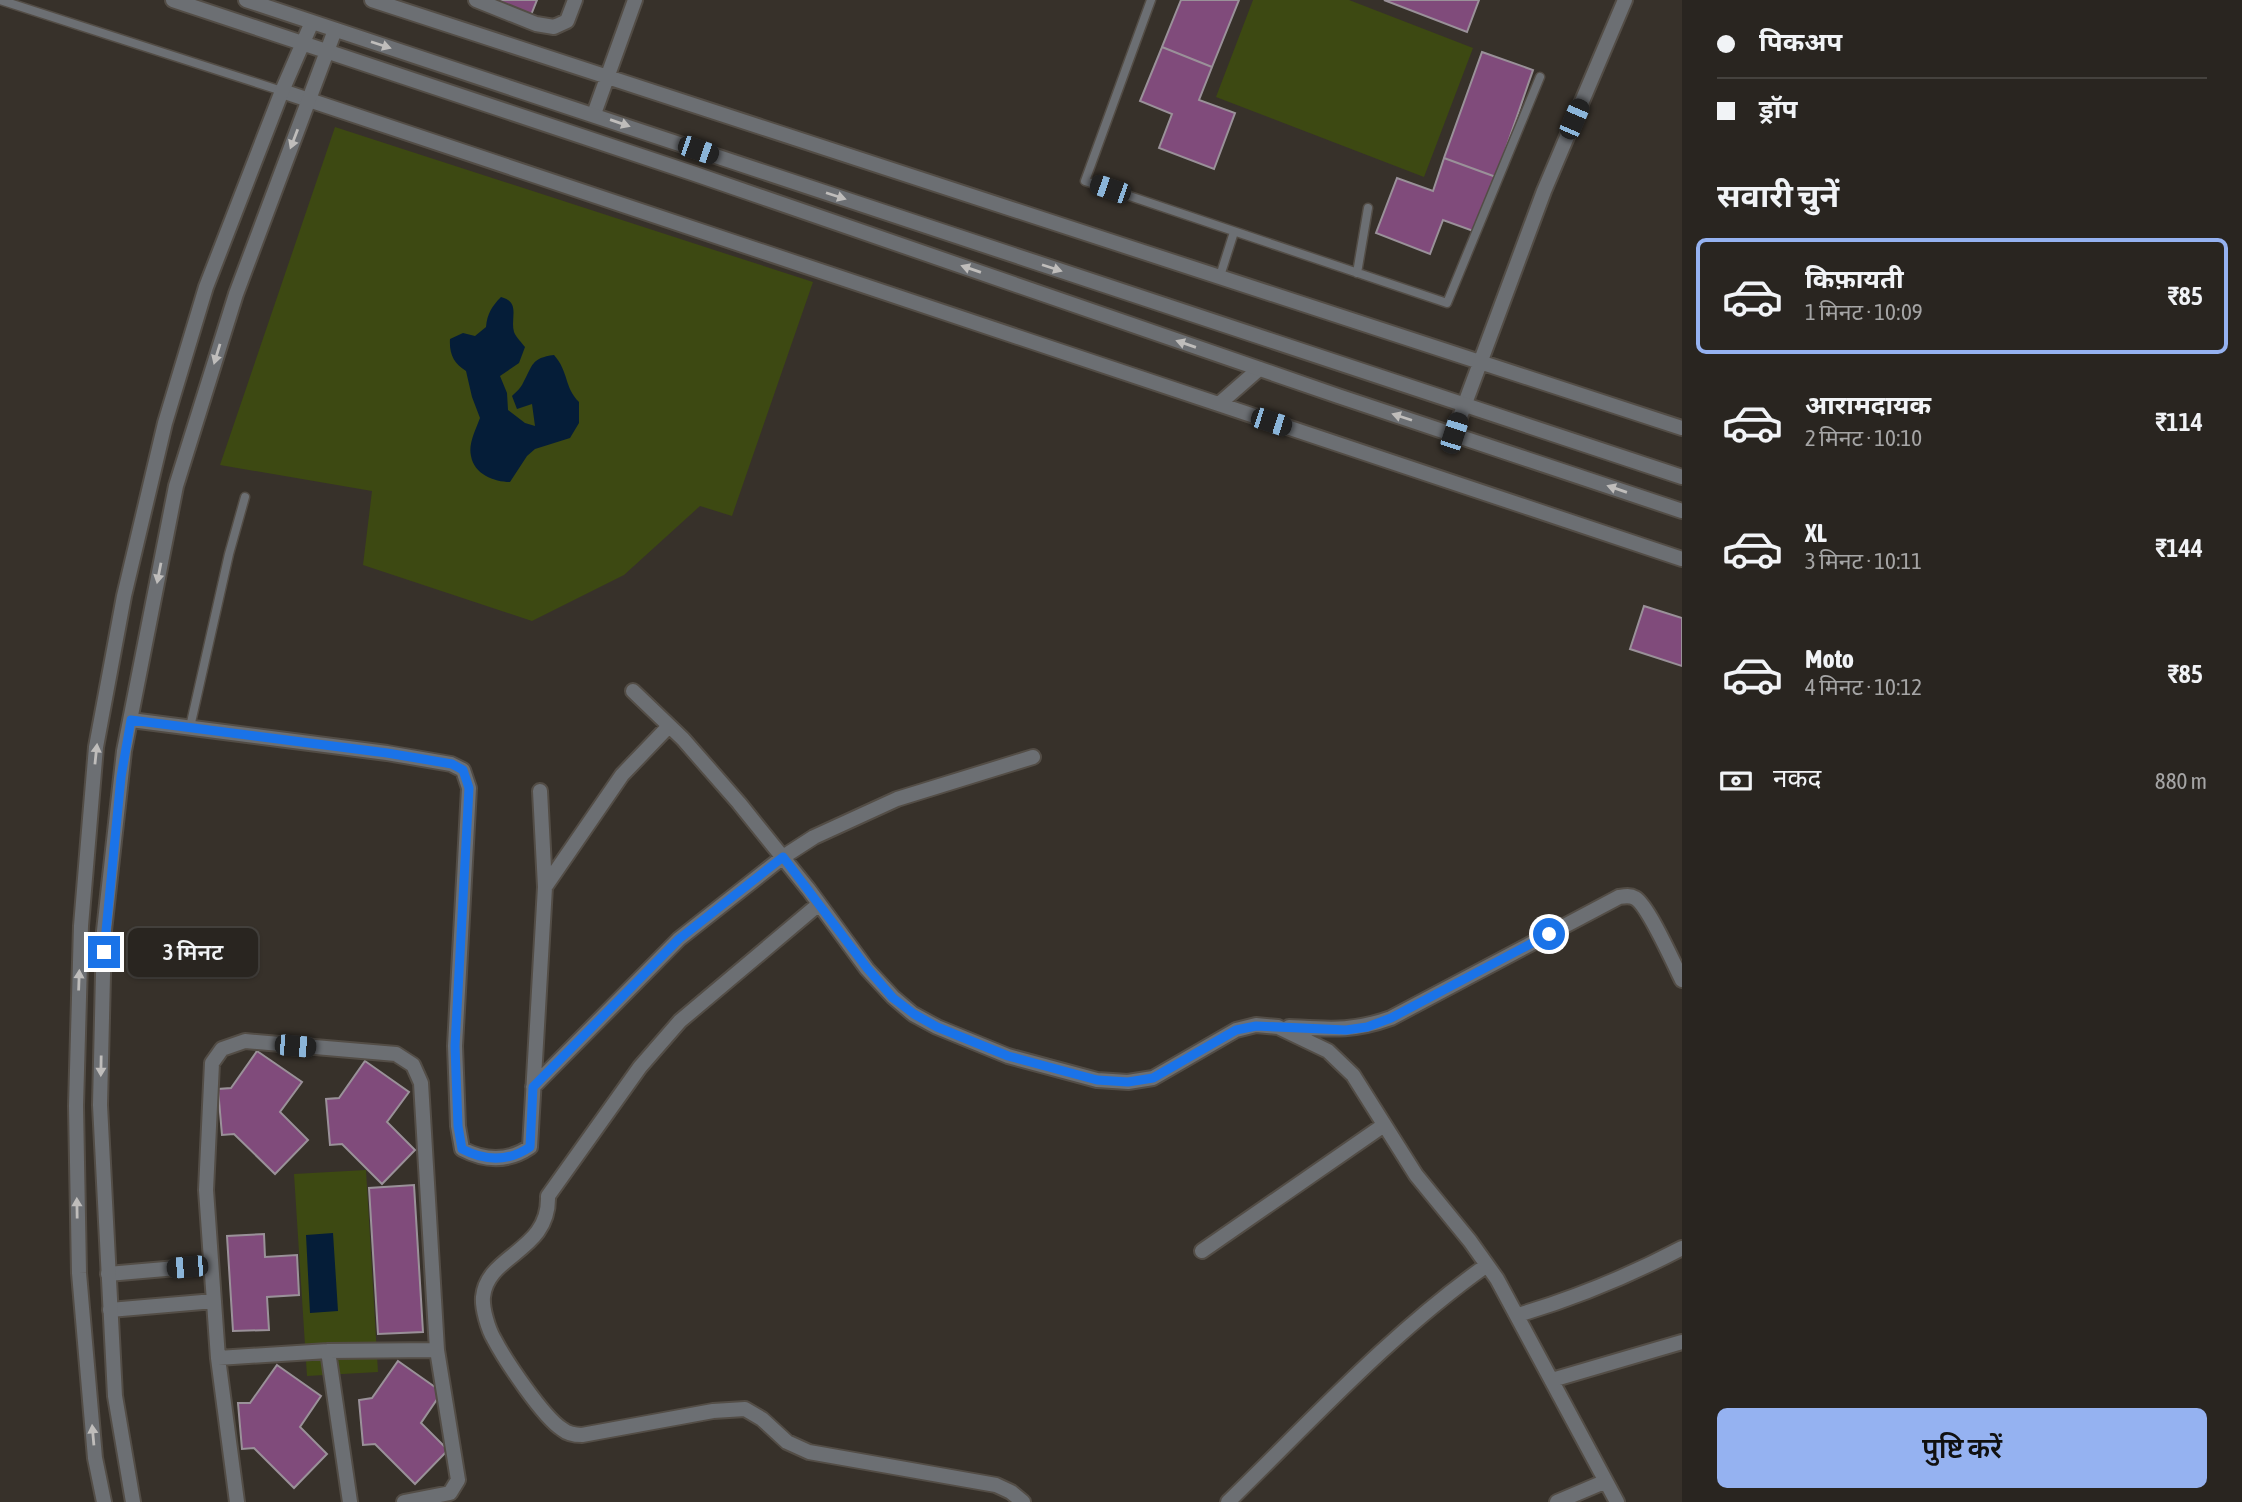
<!DOCTYPE html>
<html lang="hi">
<meta charset="utf-8">
<style>
body{margin:0;font-family:"Asap Condensed","Noto Sans Devanagari",sans-serif;background:#312d29;color:#f1f3f6;height:100vh;display:flex;flex-direction:column;font-size:26px;white-space:nowrap}
*{box-sizing:border-box;margin:0}
p{font-size:23px;color:#a5a5a5}
.icon{flex:none;width:38px;height:38px;fill:none;stroke:currentColor;stroke-width:2;stroke-linecap:round;stroke-linejoin:round}
.map{position:relative;flex:1;overflow:hidden}
.sheet{display:flex;flex-direction:column;background:#292520;width:560px}
.sheet>*{flex:none}
.hud{display:grid;align-content:center;height:154px;padding:0 35px;background:#292520}
.end{position:absolute;width:32px;height:32px;margin:-16px;border:9px solid #1a73e8;background:#fff;box-shadow:0 0 0 4px #fff}
.from{border-radius:50%}
.bubble{position:absolute;height:49px;border-radius:10px;background:#292520;box-shadow:0 2px 5px #0004,0 0 0 2px #45423e;font-size:23px;font-weight:600;line-height:49px;text-align:center}
.car{position:absolute;width:21px;height:42px;margin:-21px -10px;border-radius:9px;box-shadow:0 0 5px 2px #0007;background:linear-gradient(#222 24%,#8ab4d8 0 40%,#222 0 76%,#8ab4d8 0 86%,#222 0)}
.hud b{display:flex;align-items:center;gap:24px;height:66px;font-size:26px}
.hud b+b{border-top:2px solid #45423e}
.hud i{width:18px;height:18px;background:#f1f3f6}
ul{padding:0;list-style:none}
li{display:flex;align-items:center;gap:21px;height:116px;margin:0 14px 10px;padding:0 21px;border:4px solid transparent;border-radius:10px}
li div{flex:1}
li b{display:block;font-size:26px}
li em{font-style:normal;font-weight:600}
li.on{border-color:#95b2f1}
li>.icon{width:63px;height:63px;stroke-width:1.5}
h2{padding:0 35px;font-size:32px;line-height:84px}
.pay{display:flex;align-items:center;gap:18px;height:77px;padding:0 35px;font-size:26px}
.pay p{margin-inline-start:auto}
.cta{display:flex;gap:14px;margin-top:auto;padding:14px 35px}
.cta a{flex:1;height:80px;border-radius:10px;background:#95b2f1;color:#111;font-size:28px;font-weight:600;line-height:80px;text-align:center}
main{display:flex;flex:1;min-height:0}
.map>svg:first-child{display:block}
</style>
<main>
<div class="map">
<svg width="1682" height="1502" viewBox="0 0 1682 1502">
<rect width="100%" height="100%" fill="#37312a"/>
<path fill="#3d4912" d="M1253,0H1349L1473,48L1424,177L1216,97Z
M335,127L813,282L732,516L700,506L624,575L532,621L363,565L372,491L220,465Z
M366,1170L378,1372L307,1376L294,1174Z"/>
<path fill="#051d38" d="M501,297C521,302 510,318 514,332C516,337 522,343 525,347L519,363L500,376L507,393L508,410L525,423L535,426L532,404L517,409L512,396C516,392 521,388 523,383C533,365 531,358 554,355C569,372 564,387 579,402V423L570,438L535,449L527,456L510,482C494,482 474,474 471,456C468,444 476,429 480,418L472,397L466,371C454,364 449,354 450,339L463,333L475,336L486,327C487,314 492,306 501,297Z
M333,1233L338,1311L310,1313L306,1235Z"/>
<path fill="#804b7b" stroke="#9a9199" stroke-width="2" d="M486,0H537L529,20Z
M1181,0H1239L1212,67L1162,47Z
M1384,0H1479L1467,32Z
M1162,47L1212,67L1199,100L1235,113L1214,169L1159,148L1172,114L1140,101Z
M1482,52L1533,70L1496,177L1444,158Z
M1444,158L1496,177L1476,232L1443,220L1430,254L1376,233L1397,178L1433,191Z
M1644,606L1682,618V666L1630,649Z
M257,1051L302,1082L280,1112L308,1140L275,1174L234,1134L222,1135L218,1089L231,1088Z
M365,1061L409,1092L387,1122L415,1150L382,1184L342,1144L330,1145L326,1099L339,1098Z
M414,1185L423,1332L378,1334L369,1188Z
M264,1234L265,1257L297,1255L299,1295L267,1297L269,1330L233,1331L227,1236Z
M398,1361L442,1392L421,1423L448,1450L415,1484L375,1444L363,1445L359,1400L372,1398Z
M277,1365L321,1396L300,1427L327,1454L294,1488L254,1448L242,1449L238,1403H250Z"/>
<g fill="none" stroke-linecap="round" stroke-linejoin="round">
<g stroke="#534d46" stroke-width="11">
<path id="service" d="M0,0L282,91
M1151,0L1085,181L1447,303L1540,77
M1357,273L1368,208
M1220,276L1234,232
M190,727L229,554L245,497"/>
</g>
<g stroke="#534d46" stroke-width="18">
<path id="minor" d="M372,0L1682,428
M476,0L536,24L554,27L567,21L575,0
M282,91L1682,559
M594,114L635,0
M1219,404L1259,369
M1454,433L1544,191L1625,0
M633,691L683,739L739,803L809,890L867,969L893,997L913,1014L937,1027L1008,1056L1097,1080L1128,1082L1153,1078L1236,1030L1256,1025L1278,1027L1328,1051L1353,1075L1416,1175L1470,1241L1497,1279L1617,1502
M131,720L387,753L451,764L463,770L469,788L455,1046L458,1126L462,1149C485,1161 508,1162 530,1147L545,887L540,791
M545,887L622,775L669,726
M819,904L680,1021L640,1067L548,1196C550,1252 487,1254 483,1297C482,1308 488,1329 494,1339C505,1360 543,1417 562,1429C568,1434 574,1435 582,1435L713,1411L745,1409L762,1419L787,1442L809,1452L996,1485L1011,1492L1023,1502
M1289,1027C1329,1029 1352,1032 1391,1018L1619,897C1625,896 1630,895 1635,898C1648,905 1674,964 1682,980
M533,1087L679,939L783,857L814,837L897,799L1033,757
M1202,1251L1384,1125
M108,1274L211,1265
M110,1310L214,1301
M1518,1315C1575,1298 1629,1276 1682,1248
M218,1358L328,1351
M1552,1380L1682,1342
M237,1502L218,1358L206,1190L212,1063L222,1049L245,1041L396,1054L413,1065L421,1083L437,1350L458,1480L450,1493L404,1502
M350,1502L328,1351L437,1350
M1228,1502C1311,1421 1392,1332 1487,1265
M1557,1502L1604,1482"/>
</g>
<g stroke="#534d46" stroke-width="18">
<path id="tertiary" d="M173,0L695,174L1338,396L1682,511
M246,0L1682,477
M104,1502L95,1458L79,1273L76,1106L81,926L96,747L124,596L165,423L206,287L282,91L312,22
M133,1502L115,1396L100,1105L104,931L124,751L176,486L236,294L335,30"/>
</g>
<use href="#service" stroke="#6c6f73" stroke-width="8"/>
<use href="#minor" stroke="#6c6f73" stroke-width="14"/>
<use href="#tertiary" stroke="#6c6f73" stroke-width="14"/>
</g>
<defs><path id="oneway-solid" d="M-6-.8H1V-3.2L6.5 0L1 3.2V.8H-6Z" transform="scale(1.75)"/></defs>
<g fill="#bfbdbb">
<use href="#oneway-solid" transform="translate(381 45) rotate(18)"/>
<use href="#oneway-solid" transform="translate(620 123) rotate(19)"/>
<use href="#oneway-solid" transform="translate(294 139) rotate(111)"/>
<use href="#oneway-solid" transform="translate(836 196) rotate(18)"/>
<use href="#oneway-solid" transform="translate(1052 268) rotate(18)"/>
<use href="#oneway-solid" transform="translate(971 269) rotate(-161)"/>
<use href="#oneway-solid" transform="translate(1186 344) rotate(-161)"/>
<use href="#oneway-solid" transform="translate(217 354) rotate(107)"/>
<use href="#oneway-solid" transform="translate(1402 417) rotate(-162)"/>
<use href="#oneway-solid" transform="translate(1617 489) rotate(-161)"/>
<use href="#oneway-solid" transform="translate(159 573) rotate(101)"/>
<use href="#oneway-solid" transform="translate(96 754) rotate(-84)"/>
<use href="#oneway-solid" transform="translate(79 980) rotate(-88)"/>
<use href="#oneway-solid" transform="translate(101 1066) rotate(91)"/>
<use href="#oneway-solid" transform="translate(77 1208) rotate(-91)"/>
<use href="#oneway-solid" transform="translate(93 1435) rotate(-95)"/>
</g>
<g fill="none" stroke-linecap="round" stroke-linejoin="round">
<path stroke="#1a73e8" stroke-width="9" d="M104,952L121,777L131,720L387,753L452,764L463,770L469,788L455,1046L458,1126L462,1149C485,1161 508,1162 530,1147L533,1087L679,939L783,857L867,968L893,998L914,1014L937,1027L1008,1056L1097,1080L1128,1082L1153,1078L1236,1030L1256,1026L1346,1030L1367,1027L1391,1018L1549,934"/>
</g>
</svg>
<i class="end from" style="left:1549px;top:934px"></i>
<i class="end" style="left:104px;top:952px"></i>
<div class="bubble" style="left:128px;top:928px;width:130px">3 मिनट</div>
<i class="car" style="left:1574px;top:119px;rotate:23deg"></i>
<i class="car" style="left:698px;top:150px;rotate:109deg"></i>
<i class="car" style="left:1110px;top:189px;rotate:289deg"></i>
<i class="car" style="left:1271px;top:422px;rotate:108deg"></i>
<i class="car" style="left:1454px;top:433px;rotate:18deg"></i>
<i class="car" style="left:295px;top:1046px;rotate:95deg"></i>
<i class="car" style="left:187px;top:1267px;rotate:265deg"></i>
</div>
<section class="sheet">
<div class="hud">
<b><i class="from"></i>पिकअप</b>
<b><i></i>ड्रॉप</b>
</div>
<h2>सवारी चुनें</h2>
<ul>
<li class="on"><svg class="icon" aria-label="car" viewBox="0 0 24 24"><path d="M5 17H2v-5l4-1 3-4h7l3 4 3 1v5h-3M9 17h6M6 11h13"/><circle cx="7" cy="17" r="2"/><circle cx="17" cy="17" r="2"/></svg><div><b>किफ़ायती</b><p>1 मिनट · 10:09</p></div><em>₹85</em></li>
<li><svg class="icon" aria-label="car" viewBox="0 0 24 24"><path d="M5 17H2v-5l4-1 3-4h7l3 4 3 1v5h-3M9 17h6M6 11h13"/><circle cx="7" cy="17" r="2"/><circle cx="17" cy="17" r="2"/></svg><div><b>आरामदायक</b><p>2 मिनट · 10:10</p></div><em>₹114</em></li>
<li><svg class="icon" aria-label="car" viewBox="0 0 24 24"><path d="M5 17H2v-5l4-1 3-4h7l3 4 3 1v5h-3M9 17h6M6 11h13"/><circle cx="7" cy="17" r="2"/><circle cx="17" cy="17" r="2"/></svg><div><b>XL</b><p>3 मिनट · 10:11</p></div><em>₹144</em></li>
<li><svg class="icon" aria-label="car" viewBox="0 0 24 24"><path d="M5 17H2v-5l4-1 3-4h7l3 4 3 1v5h-3M9 17h6M6 11h13"/><circle cx="7" cy="17" r="2"/><circle cx="17" cy="17" r="2"/></svg><div><b>Moto</b><p>4 मिनट · 10:12</p></div><em>₹85</em></li>
</ul>
<div class="pay"><svg class="icon" aria-label="cash" viewBox="0 0 24 24"><path d="M3 7h18v10H3z"/><circle cx="12" cy="12" r="2"/></svg>नकद<p>880 m</p></div>
<div class="cta"><a>पुष्टि करें</a></div>
</section>
</main>
